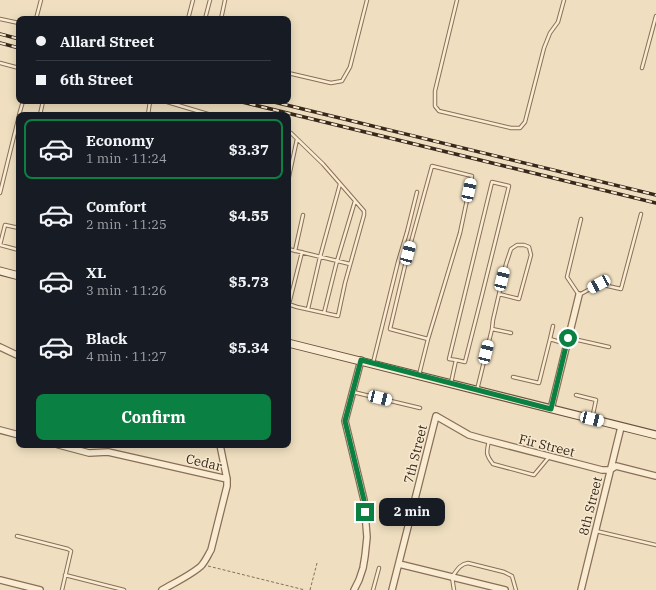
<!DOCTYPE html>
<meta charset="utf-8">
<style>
body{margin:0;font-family:"IBM Plex Serif",serif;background:#242831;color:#f1f3f6;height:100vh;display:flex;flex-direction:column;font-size:15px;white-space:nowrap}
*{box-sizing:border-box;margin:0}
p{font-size:13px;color:#9ea1a6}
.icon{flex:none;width:22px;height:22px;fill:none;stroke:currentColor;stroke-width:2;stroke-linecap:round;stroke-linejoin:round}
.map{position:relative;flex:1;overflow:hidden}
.sheet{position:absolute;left:16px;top:112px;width:275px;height:336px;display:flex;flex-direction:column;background:#171b24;border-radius:8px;box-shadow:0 2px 10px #0003}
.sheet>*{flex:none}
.top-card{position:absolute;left:16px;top:16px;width:275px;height:88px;border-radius:8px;box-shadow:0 2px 10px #0003;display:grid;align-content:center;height:88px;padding:0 20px;background:#171b24}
.end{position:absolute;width:18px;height:18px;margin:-9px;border:5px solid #0b8043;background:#fff;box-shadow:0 0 0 2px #fff}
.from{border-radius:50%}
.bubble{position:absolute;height:28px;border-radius:8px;background:#171b24;box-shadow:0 2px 10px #0003;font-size:13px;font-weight:800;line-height:28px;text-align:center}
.car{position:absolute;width:12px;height:24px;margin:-12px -6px;border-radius:5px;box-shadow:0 0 3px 1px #0007;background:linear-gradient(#fff 24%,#345 0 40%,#fff 0 76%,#345 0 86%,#fff 0)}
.top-card b{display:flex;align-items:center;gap:14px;height:38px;font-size:15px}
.top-card b+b{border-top:1px solid #363941}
.top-card i{width:10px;height:10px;background:#f1f3f6}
ul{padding:7px 0 0;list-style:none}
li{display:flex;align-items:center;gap:12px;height:60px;margin:0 8px 6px;padding:0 12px;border:2px solid transparent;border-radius:8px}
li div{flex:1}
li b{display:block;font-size:15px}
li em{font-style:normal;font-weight:800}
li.selected{border-color:#0b8043}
li>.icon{width:36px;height:36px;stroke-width:1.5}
.button{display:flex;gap:8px;margin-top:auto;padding:8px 20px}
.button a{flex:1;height:46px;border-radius:8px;background:#0b8043;color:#fff;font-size:16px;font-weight:800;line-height:46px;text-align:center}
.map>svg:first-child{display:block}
</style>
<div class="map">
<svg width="656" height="590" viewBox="0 0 656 590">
<rect width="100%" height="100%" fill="#efdfc0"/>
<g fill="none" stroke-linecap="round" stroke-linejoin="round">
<g stroke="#896f57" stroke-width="4.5">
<path id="lane" d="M457,0L435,91V106L439,111L511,128H520L525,122L544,48L550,33L558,22L564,0
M0,19L19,23
M36,19L41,0
M188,19L193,0
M205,19L210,0
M221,19L225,0
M0,63L19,68
M642,68L656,16
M288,73L331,83L342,81L350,67L367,0
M164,101L211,115
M19,115L23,101
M40,115L43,101
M148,115L150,101
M288,133H291L323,164L364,211V215L345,283L338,316L297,307L288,304
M288,181L297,139
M0,193L19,116
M19,205V208
M581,219L567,277L579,295L599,284L621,289L641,214
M0,245L5,225L19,228
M0,245L19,250
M288,249L350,264
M295,251L303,215
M289,304L302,252
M308,309L320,257L340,184
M324,313L337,261L355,201
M492,329L493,320L499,294L506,264L511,249L517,245H524L529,247L531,255L519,299L499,294
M569,338L609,347
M550,339L553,326
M373,363L398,262L407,232L417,192
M419,375L428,339L460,233L472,176L432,166L408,253L390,329L428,339
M513,377L539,383L550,339L566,344
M451,383L456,360L449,359L492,182L509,186L481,299L465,362L456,360
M477,390L492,329L511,333
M353,392L420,408
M576,395L596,400L592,419
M489,441C486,453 486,455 493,464L534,475L549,457
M596,531L656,545
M17,536L68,549L71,551L62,590
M65,575L124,590
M373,590L379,568
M454,590L452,577C457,570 460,564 468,563L504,572L512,576L516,590"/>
</g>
<g stroke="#896f57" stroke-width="8">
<path id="street" d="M0,347L19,356
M551,409L579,295
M0,430L19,435
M59,445L89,453L108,452L227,479
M399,564L505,590
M0,580L40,590
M162,590C174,583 191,575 201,566C205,562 208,555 211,550L227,486V479L220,445
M354,590L359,580L363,568L365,556L367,537L364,500L345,421L361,360
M392,590L436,416L469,435L483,439L602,470H610L616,466L656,476
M581,590L621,427"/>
</g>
<g stroke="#6b503b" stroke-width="9">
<path id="secondary" d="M0,271L19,276
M288,343L656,435"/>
</g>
<path stroke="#896f57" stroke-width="1" stroke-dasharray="3 2" stroke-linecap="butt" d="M208,566L305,590
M310,590L317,563"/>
<use href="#lane" stroke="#faecd3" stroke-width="2.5"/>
<use href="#street" stroke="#faecd3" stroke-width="5.5"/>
<use href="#secondary" stroke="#faecd3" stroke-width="7"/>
<g stroke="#38281c" stroke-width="3.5">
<path id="rail" d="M0,34L19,39
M0,43L19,48
M238,101L656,203
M270,101L656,195"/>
</g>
<use href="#rail" stroke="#f6e9d0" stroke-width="2" stroke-dasharray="6" stroke-linecap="butt"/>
</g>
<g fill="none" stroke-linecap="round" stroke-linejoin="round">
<path stroke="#0b8043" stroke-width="5" d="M365,512L364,500L345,421L361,360L551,409L568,338"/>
</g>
<g text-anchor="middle" stroke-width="3" stroke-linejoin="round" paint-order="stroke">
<g font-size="13" fill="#38281c" stroke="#f6e9d0">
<text transform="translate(547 445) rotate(14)" y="5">Fir Street</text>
<text transform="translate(415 454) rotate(-76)" y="5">7th Street</text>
<text transform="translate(204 462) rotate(13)" y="5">Cedar</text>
<text transform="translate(590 506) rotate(-76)" y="5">8th Street</text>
</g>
</g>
</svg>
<i class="end from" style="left:568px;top:338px"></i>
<i class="end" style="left:365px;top:512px"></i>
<div class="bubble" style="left:379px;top:498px;width:66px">2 min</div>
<i class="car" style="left:469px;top:190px;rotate:12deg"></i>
<i class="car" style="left:408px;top:253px;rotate:15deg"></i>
<i class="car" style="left:502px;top:279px;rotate:14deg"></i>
<i class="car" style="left:599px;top:284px;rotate:242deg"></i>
<i class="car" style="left:486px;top:352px;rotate:14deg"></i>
<i class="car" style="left:380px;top:398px;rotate:104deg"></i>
<i class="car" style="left:592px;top:419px;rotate:104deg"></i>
<div class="top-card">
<b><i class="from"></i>Allard Street</b>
<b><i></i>6th Street</b>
</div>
<section class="sheet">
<ul>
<li class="selected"><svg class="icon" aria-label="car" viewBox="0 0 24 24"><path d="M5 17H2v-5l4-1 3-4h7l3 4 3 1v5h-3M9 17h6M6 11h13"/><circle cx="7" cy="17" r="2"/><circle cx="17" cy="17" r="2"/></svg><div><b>Economy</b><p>1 min · 11:24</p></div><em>$3.37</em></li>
<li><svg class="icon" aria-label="car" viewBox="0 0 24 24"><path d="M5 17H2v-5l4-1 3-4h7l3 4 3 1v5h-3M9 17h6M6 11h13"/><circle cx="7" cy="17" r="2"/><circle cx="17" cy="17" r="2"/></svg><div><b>Comfort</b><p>2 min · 11:25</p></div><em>$4.55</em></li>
<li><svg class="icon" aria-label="car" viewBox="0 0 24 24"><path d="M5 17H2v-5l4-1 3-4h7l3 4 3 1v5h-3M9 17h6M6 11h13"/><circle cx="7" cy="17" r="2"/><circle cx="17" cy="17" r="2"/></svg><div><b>XL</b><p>3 min · 11:26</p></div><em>$5.73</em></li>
<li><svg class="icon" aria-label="car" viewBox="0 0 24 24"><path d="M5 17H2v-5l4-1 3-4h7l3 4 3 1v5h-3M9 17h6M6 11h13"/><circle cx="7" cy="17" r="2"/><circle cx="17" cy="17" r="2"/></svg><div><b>Black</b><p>4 min · 11:27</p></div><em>$5.34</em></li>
</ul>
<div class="button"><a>Confirm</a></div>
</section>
</div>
